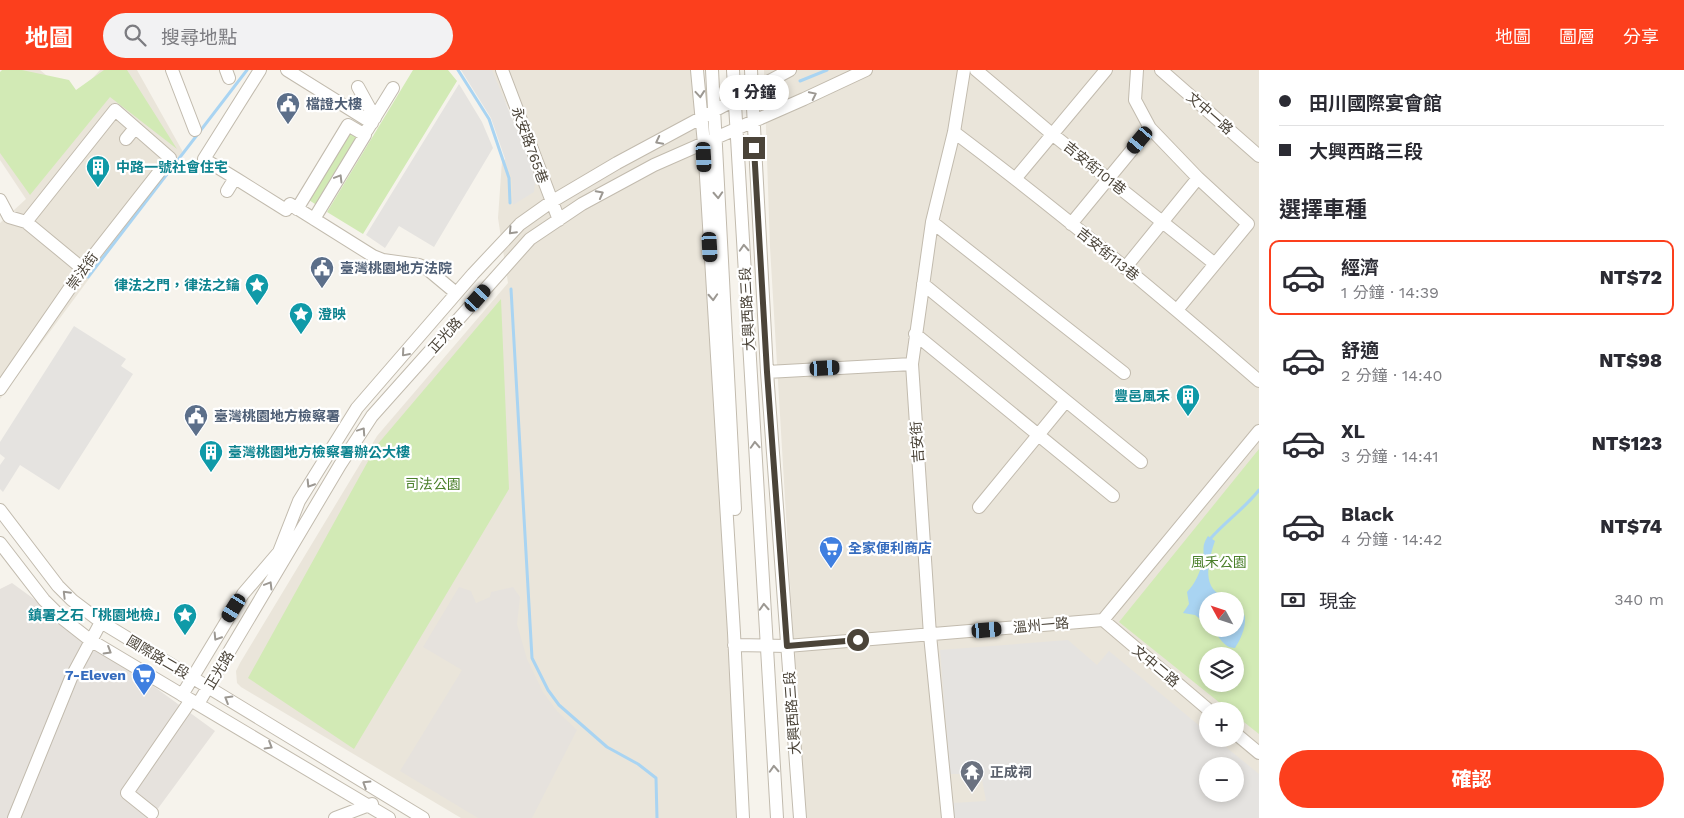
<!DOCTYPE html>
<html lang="zh-TW">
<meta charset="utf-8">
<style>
body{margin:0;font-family:"Work Sans","Noto Sans TC",sans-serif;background:#f2f2f3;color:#2b2b33;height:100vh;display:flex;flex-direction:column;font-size:19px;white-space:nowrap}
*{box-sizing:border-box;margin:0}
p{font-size:16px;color:#7c7c81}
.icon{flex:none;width:28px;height:28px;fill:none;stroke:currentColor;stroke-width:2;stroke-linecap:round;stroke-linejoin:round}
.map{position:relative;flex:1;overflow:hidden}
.panel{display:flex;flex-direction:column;background:#fff;width:425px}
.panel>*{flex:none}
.guide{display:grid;align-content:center;height:110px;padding:0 20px;background:#fff}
.needle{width:32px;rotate:310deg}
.controls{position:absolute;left:1199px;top:522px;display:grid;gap:10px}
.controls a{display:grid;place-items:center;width:45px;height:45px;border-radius:50%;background:#fff;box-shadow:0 2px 8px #0003;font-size:25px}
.end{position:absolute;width:22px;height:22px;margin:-11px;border:6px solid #4b4439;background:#fff;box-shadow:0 0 0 2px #fff}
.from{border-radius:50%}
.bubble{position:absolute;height:35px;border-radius:18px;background:#fff;box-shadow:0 2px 8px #0003;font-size:16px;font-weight:800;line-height:35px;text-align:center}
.car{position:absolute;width:15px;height:30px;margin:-15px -8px;border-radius:6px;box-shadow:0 0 4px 1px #0007;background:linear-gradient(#222 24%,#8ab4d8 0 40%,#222 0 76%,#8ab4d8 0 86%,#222 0)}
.guide b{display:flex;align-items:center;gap:18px;height:48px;font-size:19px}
.guide b+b{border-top:1px solid #e1e1e2}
.guide i{width:12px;height:12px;background:#2b2b33}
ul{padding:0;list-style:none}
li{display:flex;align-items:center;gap:15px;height:75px;margin:0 10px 8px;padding:0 10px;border:2px solid transparent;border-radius:10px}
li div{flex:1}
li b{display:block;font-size:19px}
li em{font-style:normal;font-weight:800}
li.active{border-color:#fc3f1d}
li>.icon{width:45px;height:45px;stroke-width:1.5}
h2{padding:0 20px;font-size:22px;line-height:60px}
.pay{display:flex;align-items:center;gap:12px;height:55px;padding:0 20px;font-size:19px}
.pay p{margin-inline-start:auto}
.action{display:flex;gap:10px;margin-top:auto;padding:10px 20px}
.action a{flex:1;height:58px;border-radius:30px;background:#fc3f1d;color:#fff;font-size:20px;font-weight:800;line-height:58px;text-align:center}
header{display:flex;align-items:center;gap:30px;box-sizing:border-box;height:70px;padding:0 25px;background:#fc3f1d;color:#fff}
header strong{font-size:24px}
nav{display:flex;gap:28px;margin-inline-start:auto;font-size:18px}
.search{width:350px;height:45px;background:#f2f2f3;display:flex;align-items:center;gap:12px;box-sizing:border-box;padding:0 18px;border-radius:28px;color:#7c7c81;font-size:19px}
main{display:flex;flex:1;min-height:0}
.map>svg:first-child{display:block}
</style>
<header>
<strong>地圖</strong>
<div class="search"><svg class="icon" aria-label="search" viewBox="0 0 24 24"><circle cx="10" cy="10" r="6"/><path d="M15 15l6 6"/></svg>搜尋地點</div>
<nav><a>地圖</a><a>圖層</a><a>分享</a></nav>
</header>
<main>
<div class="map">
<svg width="1259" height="748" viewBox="0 0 1259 748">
<rect width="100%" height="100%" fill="#f6f3ec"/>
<path fill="#eae5da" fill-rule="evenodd" d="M9,0H40L74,28L100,0H137L183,82L0,329V153L26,129L0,90V7Z
M484,0H696L740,748H461L241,617L237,613L236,601L240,593L377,366L508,213L498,148L502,91L530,77L497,17Z
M764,0H1259V748H804L770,177ZM1208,531H1235V559H1208ZM1208,586H1235V614H1208ZM1208,641H1235V669H1208ZM1208,696H1235V724H1208Z"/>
<path fill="#e6e2dd" d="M12,513L215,661L151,748H0V519Z
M459,517L471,521L476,533L490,527L491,522L513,517L520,527L517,554L527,589L543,622L557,641L577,660L532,748H478L400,701L462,600L423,577Z"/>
<path fill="#d2eab5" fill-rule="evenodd" d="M2,0H22L69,10L76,20L104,0H127L177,79L110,27L30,125L0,83V2Z
M413,0H448L457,11L363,164L327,142Z
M350,62L359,67L318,136L309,130Z
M501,229L509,419L354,679L248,608L377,375Z
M1259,379V664L1235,645V641H1230L1119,552ZM1208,531H1235V559H1208ZM1208,586H1235V614H1208Z"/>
<path fill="#e5e3e0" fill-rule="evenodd" d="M461,0H492L536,106L534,122L513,135L512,109L491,48Z
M459,14L482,52L493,78L434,177L399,156L385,178L366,165Z
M74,256L126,289L121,296L133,304L59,420L20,395L3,422L0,419V395L5,388L0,384V372Z
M1068,570L1097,595L1109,581L1207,662L1208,669H1216L1259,704V748H954L953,733L986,731L981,704H950L940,580ZM1208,696H1235V724H1208Z"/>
<path fill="#a9d4f2" d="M1208,466L1215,471C1208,491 1200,522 1228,527L1231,531H1208L1207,554L1195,545L1183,543L1189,534L1187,522C1195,514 1201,501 1203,489C1205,478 1201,477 1208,466Z
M1235,535C1253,542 1243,566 1235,578C1224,578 1219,567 1213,559H1235Z"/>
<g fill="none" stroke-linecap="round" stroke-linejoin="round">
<path stroke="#a9d4f2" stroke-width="3" d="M458,0L489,49L509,108L510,133
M800,11L827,0
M88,207L247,0
M511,219L532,588L548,620L559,635L607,677L638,694L656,708L657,748
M1211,468C1226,451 1245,438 1259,420"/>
<g stroke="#c2bbae" stroke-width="14">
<path id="minor" d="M172,0L195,60
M226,0L229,8
M287,0L372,53
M502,0L559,150
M697,0L704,74L734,563L743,748
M712,0L735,439
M733,0L777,748
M751,0L767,302L800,748
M976,0L1052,64L1215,194
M1137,0L1135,30L1150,58L1198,108L1248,154L1177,240
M1161,0L1259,86
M358,17L375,48
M367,60L393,18
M954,62C1059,141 1160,225 1259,311
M126,69L135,58
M235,108L204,89L260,0
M1015,109L1106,0
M227,121L235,108L286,140L290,134L373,186L383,190L419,195L426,198L456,223
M0,130L9,147L26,152L83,199
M297,139L348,55L365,65L314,149
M932,152L1124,303
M1071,154L1150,58
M1125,198L1198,108
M923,214L1141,392
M915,264L1113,426
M767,302L912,294
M0,319L83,199L170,88L115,40L26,152
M979,437L1066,331
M0,440L58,516L72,530L101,552L423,748
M0,473L44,530L62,548L90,570L389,748
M1103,550L1210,641
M734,575L787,576L1103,550L1259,361
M182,625L243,524L279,482L299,431L357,338L473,204L520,154L551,132L617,93L790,0
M198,634L340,395L372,346L530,169L582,134L654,95L804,29L866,0
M1235,663L1259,683
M152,743L127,723L191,630
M14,748L71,608L101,552
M335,748L372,734
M948,748L930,565L912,294L932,152L954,62L964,0"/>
</g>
<use href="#minor" stroke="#fff" stroke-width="12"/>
</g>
<defs><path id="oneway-chevron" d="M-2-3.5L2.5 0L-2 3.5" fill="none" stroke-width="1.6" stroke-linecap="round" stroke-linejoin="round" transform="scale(1.25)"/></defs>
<g stroke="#9c9892">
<use href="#oneway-chevron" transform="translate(700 24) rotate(85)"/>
<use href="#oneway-chevron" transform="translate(813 25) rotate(-26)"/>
<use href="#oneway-chevron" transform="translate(659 71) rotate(153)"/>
<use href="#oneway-chevron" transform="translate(339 108) rotate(-59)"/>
<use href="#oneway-chevron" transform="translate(600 124) rotate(-28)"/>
<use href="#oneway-chevron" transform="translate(718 125) rotate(87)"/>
<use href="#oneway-chevron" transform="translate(512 161) rotate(133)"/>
<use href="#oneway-chevron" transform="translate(744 178) rotate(-93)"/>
<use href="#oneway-chevron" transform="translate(713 227) rotate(87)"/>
<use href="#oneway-chevron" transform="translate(405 283) rotate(131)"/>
<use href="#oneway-chevron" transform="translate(362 361) rotate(-56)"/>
<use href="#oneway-chevron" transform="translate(755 375) rotate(-93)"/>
<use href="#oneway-chevron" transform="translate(310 414) rotate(122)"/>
<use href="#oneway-chevron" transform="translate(269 515) rotate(-59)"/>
<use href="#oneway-chevron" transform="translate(66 524) rotate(-135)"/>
<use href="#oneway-chevron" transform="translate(764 537) rotate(-93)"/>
<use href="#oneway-chevron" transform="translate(217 567) rotate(122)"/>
<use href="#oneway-chevron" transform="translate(108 581) rotate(31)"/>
<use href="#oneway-chevron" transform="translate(228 629) rotate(-149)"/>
<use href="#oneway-chevron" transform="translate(269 676) rotate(31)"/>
<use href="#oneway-chevron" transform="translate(774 699) rotate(-93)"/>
<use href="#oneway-chevron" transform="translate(366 714) rotate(-148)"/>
</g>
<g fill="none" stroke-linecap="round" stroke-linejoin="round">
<path stroke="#4b4439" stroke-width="6" d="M754,78L767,302L787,576L858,570"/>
</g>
<defs>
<g id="civic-pin" transform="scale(1.25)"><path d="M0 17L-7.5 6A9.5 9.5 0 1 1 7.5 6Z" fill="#5c6f8a" stroke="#fff"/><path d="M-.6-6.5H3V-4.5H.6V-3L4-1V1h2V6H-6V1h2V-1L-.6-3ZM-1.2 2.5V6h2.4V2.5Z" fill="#fff"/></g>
<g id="building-pin" transform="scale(1.25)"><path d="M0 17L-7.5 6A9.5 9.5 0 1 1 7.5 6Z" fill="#0f9aa8" stroke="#fff"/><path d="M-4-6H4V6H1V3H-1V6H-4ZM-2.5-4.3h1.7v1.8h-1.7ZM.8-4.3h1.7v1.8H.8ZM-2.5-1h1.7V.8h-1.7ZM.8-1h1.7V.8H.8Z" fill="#fff"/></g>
<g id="sight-pin" transform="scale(1.25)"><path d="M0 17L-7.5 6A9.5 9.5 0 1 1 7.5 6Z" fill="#0f9aa8" stroke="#fff"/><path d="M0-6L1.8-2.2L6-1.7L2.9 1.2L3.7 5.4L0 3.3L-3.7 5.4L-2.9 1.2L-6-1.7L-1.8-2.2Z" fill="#fff"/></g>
<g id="supermarket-pin" transform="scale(1.25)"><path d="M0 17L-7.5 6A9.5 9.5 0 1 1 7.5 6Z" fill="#3f7fe0" stroke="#fff"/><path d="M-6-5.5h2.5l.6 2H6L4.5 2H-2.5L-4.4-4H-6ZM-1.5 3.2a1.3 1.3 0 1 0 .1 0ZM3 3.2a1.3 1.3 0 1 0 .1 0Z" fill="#fff"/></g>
<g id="temple-pin" transform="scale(1.25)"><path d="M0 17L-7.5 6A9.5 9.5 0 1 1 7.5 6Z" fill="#6b7280" stroke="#fff"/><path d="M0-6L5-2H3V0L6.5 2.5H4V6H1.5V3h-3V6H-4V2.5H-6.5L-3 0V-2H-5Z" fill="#fff"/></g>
</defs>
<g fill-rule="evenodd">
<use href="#civic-pin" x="288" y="34"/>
<use href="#building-pin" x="98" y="97"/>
<use href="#civic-pin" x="322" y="198"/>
<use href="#sight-pin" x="257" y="215"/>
<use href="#sight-pin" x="301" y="244"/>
<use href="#building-pin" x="1188" y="326"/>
<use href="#civic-pin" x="196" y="346"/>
<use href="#building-pin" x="211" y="382"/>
<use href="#supermarket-pin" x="831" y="478"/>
<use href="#sight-pin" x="185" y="545"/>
<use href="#supermarket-pin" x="144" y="605"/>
<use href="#temple-pin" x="972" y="702"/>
</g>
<g text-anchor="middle" stroke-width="4.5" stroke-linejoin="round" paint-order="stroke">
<g font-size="14" font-weight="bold" fill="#4e5e75" stroke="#fff" text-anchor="start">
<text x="306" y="39">檔證大樓</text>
<text x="340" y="203">臺灣桃園地方法院</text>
<text x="214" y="351">臺灣桃園地方檢察署</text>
</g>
<g font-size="14" fill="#4b4439" stroke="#fff">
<text transform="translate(1210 43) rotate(41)" y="5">文中一路</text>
<text transform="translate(530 75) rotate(70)" y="5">永安路765巷</text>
<text transform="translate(1095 98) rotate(39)" y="5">吉安街101巷</text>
<text transform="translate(1108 184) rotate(39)" y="5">吉安街113巷</text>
<text transform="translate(82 201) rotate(-54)" y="5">崇法街</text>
<text transform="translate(747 239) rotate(-93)" y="5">大興西路三段</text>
<text transform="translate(445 265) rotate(-48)" y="5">正光路</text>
<text transform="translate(917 372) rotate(-94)" y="5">吉安街</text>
<text transform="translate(1041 555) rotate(-5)" y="5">溫州一路</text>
<text transform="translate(158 587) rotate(31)" y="5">國際路二段</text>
<text transform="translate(1156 596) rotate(40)" y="5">文中二路</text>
<text transform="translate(219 600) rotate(-59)" y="5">正光路</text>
<text transform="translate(792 643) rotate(-94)" y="5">大興西路三段</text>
</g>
<g font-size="14" font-weight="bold" fill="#0d838f" stroke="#fff" text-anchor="start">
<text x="116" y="102">中路一號社會住宅</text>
<text x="240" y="220" text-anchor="end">律法之門，律法之鑰</text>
<text x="318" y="249">澄映</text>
<text x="1170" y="331" text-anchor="end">豐邑風禾</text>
<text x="228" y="387">臺灣桃園地方檢察署辦公大樓</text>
<text x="168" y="550" text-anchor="end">鎮署之石「桃園地檢」</text>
</g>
<g font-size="14" fill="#4a7f2a" stroke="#fff">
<text x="433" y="419">司法公園</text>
<text x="1219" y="497">風禾公園</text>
</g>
<g font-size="14" font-weight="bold" fill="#366cbe" stroke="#fff" text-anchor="start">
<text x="848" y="483">全家便利商店</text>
<text x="126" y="610" text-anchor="end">7-Eleven</text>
</g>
<g font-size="14" font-weight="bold" fill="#5b616d" stroke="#fff" text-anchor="start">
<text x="990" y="707">正成祠</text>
</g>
</g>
</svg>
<div class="controls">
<a><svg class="needle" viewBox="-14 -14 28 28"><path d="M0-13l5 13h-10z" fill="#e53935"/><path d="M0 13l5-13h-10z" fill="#7c7c81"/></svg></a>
<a><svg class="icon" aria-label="layers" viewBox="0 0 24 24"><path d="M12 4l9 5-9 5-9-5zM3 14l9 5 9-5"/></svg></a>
<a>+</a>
<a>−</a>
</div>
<i class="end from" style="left:858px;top:570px"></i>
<i class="end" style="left:754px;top:78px"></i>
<div class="bubble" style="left:719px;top:5px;width:70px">1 分鐘</div>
<i class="car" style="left:1140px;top:70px;rotate:220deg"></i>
<i class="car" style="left:704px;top:87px;rotate:177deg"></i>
<i class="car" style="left:710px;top:177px;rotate:177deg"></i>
<i class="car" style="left:478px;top:228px;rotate:42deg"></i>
<i class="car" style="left:825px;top:298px;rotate:87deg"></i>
<i class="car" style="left:234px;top:538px;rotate:212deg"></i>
<i class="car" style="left:987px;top:560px;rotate:85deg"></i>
</div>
<section class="panel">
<div class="guide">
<b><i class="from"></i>田川國際宴會館</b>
<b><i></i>大興西路三段</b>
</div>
<h2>選擇車種</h2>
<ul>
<li class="active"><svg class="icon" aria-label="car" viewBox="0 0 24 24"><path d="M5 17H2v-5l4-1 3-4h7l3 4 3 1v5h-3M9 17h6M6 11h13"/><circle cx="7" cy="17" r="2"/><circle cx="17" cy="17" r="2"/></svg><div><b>經濟</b><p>1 分鐘 · 14:39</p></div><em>NT$72</em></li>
<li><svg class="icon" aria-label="car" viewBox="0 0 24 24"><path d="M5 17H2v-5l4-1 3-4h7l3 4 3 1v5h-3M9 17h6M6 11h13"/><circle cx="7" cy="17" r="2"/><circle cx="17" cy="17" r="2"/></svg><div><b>舒適</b><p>2 分鐘 · 14:40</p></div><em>NT$98</em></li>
<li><svg class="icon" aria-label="car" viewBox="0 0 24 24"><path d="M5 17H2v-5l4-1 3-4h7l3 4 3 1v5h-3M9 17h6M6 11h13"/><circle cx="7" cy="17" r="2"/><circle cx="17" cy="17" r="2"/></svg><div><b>XL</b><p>3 分鐘 · 14:41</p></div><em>NT$123</em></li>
<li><svg class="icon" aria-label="car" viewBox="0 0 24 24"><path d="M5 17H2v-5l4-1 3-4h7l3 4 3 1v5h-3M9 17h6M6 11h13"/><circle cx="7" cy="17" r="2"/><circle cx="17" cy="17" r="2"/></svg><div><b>Black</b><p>4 分鐘 · 14:42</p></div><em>NT$74</em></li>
</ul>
<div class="pay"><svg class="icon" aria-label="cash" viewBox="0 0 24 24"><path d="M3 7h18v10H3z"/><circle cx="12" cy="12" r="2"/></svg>現金<p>340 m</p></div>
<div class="action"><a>確認</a></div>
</section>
</main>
